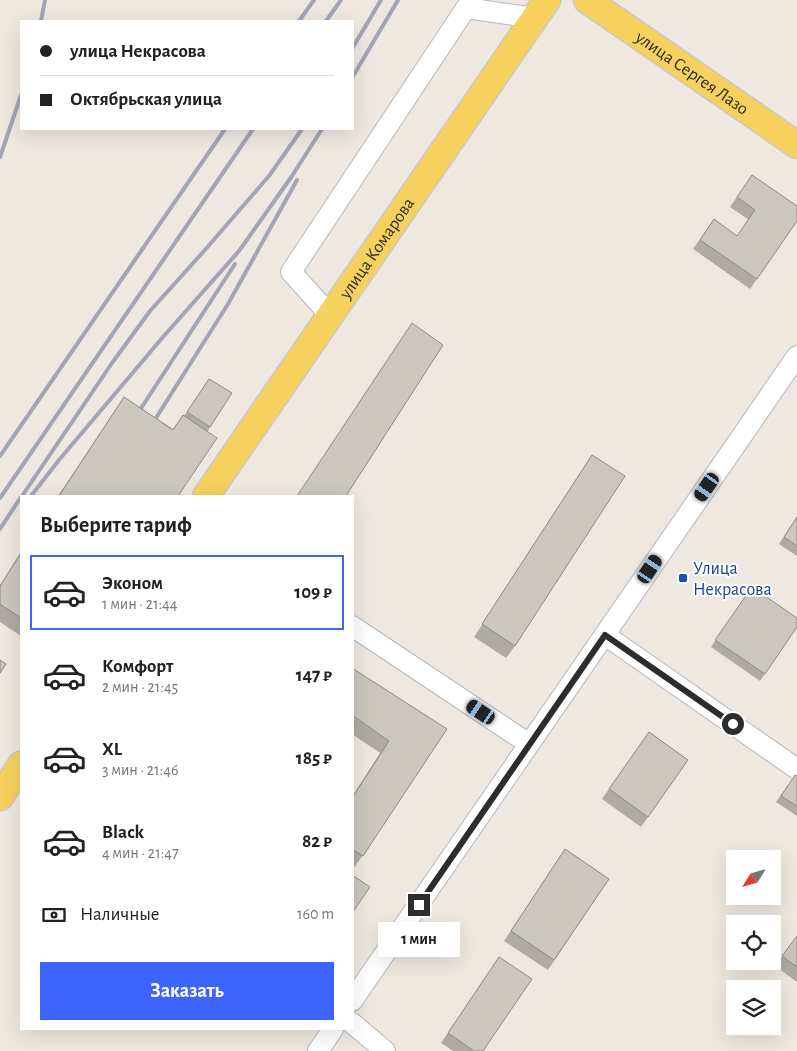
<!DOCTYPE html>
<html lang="ru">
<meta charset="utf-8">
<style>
body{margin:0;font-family:"Alegreya Sans",sans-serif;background:#f2f2f2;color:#222;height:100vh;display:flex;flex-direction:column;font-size:19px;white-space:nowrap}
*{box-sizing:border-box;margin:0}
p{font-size:16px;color:#767676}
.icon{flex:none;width:28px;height:28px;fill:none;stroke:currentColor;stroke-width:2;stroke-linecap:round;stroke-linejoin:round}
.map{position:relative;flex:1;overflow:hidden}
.panel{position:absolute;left:20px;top:495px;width:334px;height:535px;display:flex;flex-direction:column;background:#fff;border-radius:0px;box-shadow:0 5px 20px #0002}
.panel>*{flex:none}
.banner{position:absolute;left:20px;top:20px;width:334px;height:110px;border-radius:0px;box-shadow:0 5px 20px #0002;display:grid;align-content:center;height:110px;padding:0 20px;background:#fff}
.needle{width:32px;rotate:233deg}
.tools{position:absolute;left:726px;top:850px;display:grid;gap:10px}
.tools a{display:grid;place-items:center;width:55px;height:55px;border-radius:0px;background:#fff;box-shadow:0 5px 20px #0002;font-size:25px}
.end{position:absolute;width:22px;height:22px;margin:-11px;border:6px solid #2d2d2d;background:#fff;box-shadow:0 0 0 2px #fff}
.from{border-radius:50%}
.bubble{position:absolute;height:35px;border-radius:0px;background:#fff;box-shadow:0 5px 20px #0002;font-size:16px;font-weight:600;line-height:35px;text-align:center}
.car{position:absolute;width:15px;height:30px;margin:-15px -8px;border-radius:6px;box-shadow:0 0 4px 1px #0007;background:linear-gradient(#222 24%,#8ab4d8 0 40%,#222 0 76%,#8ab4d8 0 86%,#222 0)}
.banner b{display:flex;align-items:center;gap:18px;height:48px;font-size:19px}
.banner b+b{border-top:1px solid #e0e0e0}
.banner i{width:12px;height:12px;background:#222}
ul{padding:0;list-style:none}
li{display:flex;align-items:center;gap:15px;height:75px;margin:0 10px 8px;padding:0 10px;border:2px solid transparent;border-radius:0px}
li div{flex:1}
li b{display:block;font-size:19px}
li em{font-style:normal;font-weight:600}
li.on{border-color:#3d63ff}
li>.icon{width:45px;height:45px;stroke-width:1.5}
h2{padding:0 20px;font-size:22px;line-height:60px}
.pay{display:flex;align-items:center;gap:12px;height:55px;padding:0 20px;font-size:19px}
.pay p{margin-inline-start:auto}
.cta{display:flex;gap:10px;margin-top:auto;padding:10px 20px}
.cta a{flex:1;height:58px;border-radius:0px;background:#3d63ff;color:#fff;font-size:20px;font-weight:600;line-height:58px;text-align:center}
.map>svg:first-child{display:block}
</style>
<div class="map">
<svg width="797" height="1051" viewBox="0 0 797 1051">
<rect width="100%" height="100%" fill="#efe8e0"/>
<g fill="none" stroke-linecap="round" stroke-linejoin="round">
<g stroke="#b3b6c1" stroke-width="22">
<path id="minor" d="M330,315L291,272L466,8L534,18
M352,626L529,744
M605,635L797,769
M352,1001L797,356
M352,1023L385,1051
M318,1051L333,1029"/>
</g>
<g stroke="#c8c8c8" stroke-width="29">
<g id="major">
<path id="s1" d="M587,0L797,145"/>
<path id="s2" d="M206,496L547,0"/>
<path d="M0,797L21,765"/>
</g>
</g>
<use href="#minor" stroke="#fff" stroke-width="20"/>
<use href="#major" stroke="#f6d15d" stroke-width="26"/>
<path stroke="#a2a5b8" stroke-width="4" d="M41,21L45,0
M299,21L314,0
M326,21L341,0
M352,49L381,0
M352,78L398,0
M0,157L21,95
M134,419L235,264
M149,429L228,304L297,180
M0,456L225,129
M22,496L112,363L150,311L204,251L269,176L302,129
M31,496L59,460L163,337L239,251L292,176L322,129
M0,498L253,129
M0,529L21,497"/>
</g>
<path fill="#afaaa3" d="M752,175L797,221L750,289L693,249L714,219L737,236L749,220L730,207Z
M209,379L232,393L207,432L178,496H58L124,397L173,429L183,415L184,416Z
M592,455L515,646L506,658L474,637Z
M797,517V556L779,544Z
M21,552V636L0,622V585Z
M752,587L797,627L760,681L711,647Z
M352,668L447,729L354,868L352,867V797L380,753L352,734Z
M649,732L688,760L641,827L602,799Z
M795,775L797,776V816L776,802Z
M565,849L609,879L548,970L504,941Z
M797,936V982L775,966Z
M499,957L483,1051H453L441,1043Z"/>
<path fill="#cbc6be" stroke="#8e8b85" d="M752,175L797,206V221L757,279L700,240L714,219L737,236L755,210L737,197Z
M412,323L443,345L346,496H297Z
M209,379L232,393L210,427L187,412Z
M124,397L173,430L183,415L217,438L178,496H59Z
M592,455L625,476L515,646L482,624Z
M797,517V546L784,537Z
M21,553V618L0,604V586Z
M752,587L797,618V627L765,674L715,640Z
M0,660L6,664L0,673Z
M352,668L447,729L363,856L352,849V798L389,741L352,715Z
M649,732L688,760L648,817L609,789Z
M795,775L797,776V806L781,796Z
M565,849L609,879L554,960L511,931Z
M352,875L370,887L352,913Z
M797,936V967L782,956Z
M499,957L532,979L483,1051H474L448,1033Z"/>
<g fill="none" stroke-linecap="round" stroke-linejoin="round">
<path stroke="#2d2d2d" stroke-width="6" d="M419,905L605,635L733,724"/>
</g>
<rect fill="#1a4fb4" stroke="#fff" stroke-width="2" x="678" y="573" width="10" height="10" rx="2.5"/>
<g text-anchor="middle" stroke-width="4" stroke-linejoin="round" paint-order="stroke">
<g font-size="18" fill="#2d2d2d" stroke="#fff">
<text dy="6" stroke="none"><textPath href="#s1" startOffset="128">улица Сергея Лазо</textPath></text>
<text dy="6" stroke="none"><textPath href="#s2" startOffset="301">улица Комарова</textPath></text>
</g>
<g font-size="18" fill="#164399" stroke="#fff" text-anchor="start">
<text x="693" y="574">Улица<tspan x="693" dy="21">Некрасова</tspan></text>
</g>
</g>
</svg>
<div class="tools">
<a><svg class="needle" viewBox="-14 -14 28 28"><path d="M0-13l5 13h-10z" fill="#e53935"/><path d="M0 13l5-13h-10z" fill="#767676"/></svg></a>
<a><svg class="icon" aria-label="locate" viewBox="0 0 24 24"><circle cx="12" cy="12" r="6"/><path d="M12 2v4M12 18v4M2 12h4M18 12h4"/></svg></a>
<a><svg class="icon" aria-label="layers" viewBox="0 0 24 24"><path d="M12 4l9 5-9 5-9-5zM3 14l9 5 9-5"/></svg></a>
</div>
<i class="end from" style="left:733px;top:724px"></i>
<i class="end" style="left:419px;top:905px"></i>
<div class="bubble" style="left:378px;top:922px;width:82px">1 мин</div>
<i class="car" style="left:707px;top:487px;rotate:215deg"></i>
<i class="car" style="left:650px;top:569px;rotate:34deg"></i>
<i class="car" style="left:481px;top:712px;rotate:304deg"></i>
<div class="banner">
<b><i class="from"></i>улица Некрасова</b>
<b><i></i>Октябрьская улица</b>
</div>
<section class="panel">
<h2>Выберите тариф</h2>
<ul>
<li class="on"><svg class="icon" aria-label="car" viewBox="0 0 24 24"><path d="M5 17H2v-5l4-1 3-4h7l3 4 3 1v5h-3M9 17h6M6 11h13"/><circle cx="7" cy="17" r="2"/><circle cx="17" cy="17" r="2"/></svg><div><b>Эконом</b><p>1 мин · 21:44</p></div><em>109 ₽</em></li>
<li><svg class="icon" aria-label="car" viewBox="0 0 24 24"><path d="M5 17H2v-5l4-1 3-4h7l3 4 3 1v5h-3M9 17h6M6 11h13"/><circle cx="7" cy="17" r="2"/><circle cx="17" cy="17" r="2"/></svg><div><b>Комфорт</b><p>2 мин · 21:45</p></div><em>147 ₽</em></li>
<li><svg class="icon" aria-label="car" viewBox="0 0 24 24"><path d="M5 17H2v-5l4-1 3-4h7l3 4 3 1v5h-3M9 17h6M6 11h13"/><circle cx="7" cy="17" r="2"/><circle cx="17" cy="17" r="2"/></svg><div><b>XL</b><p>3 мин · 21:46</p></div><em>185 ₽</em></li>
<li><svg class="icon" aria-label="car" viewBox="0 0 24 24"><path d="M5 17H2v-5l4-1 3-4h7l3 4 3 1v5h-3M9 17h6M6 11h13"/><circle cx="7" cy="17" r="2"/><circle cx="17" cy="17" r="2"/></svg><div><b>Black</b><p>4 мин · 21:47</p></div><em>82 ₽</em></li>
</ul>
<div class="pay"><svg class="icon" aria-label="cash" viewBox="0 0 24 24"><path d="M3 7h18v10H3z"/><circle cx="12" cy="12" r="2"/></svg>Наличные<p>160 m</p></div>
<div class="cta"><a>Заказать</a></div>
</section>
</div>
